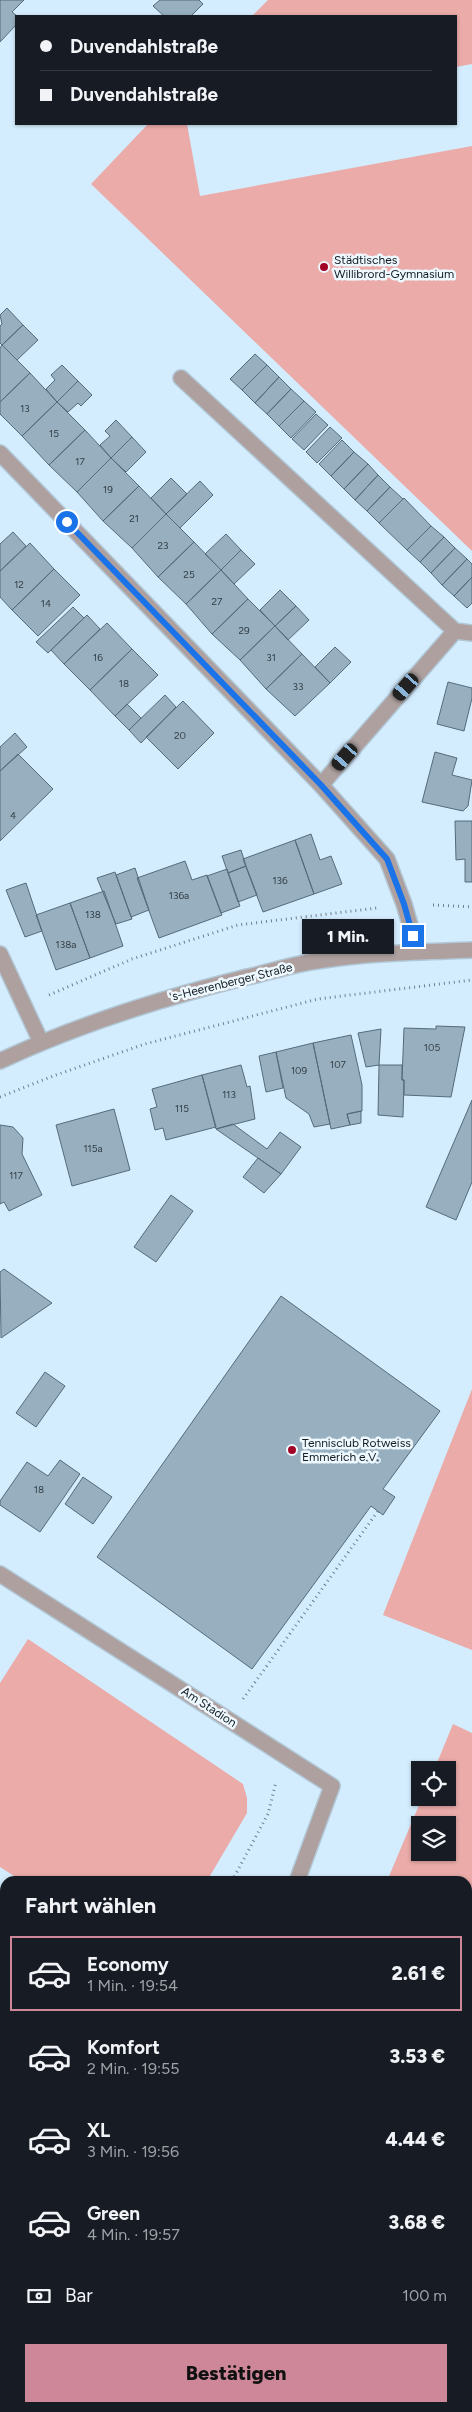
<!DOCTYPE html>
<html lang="de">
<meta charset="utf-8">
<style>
body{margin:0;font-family:Figtree,sans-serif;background:#20242c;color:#f1f3f6;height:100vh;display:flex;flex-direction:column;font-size:19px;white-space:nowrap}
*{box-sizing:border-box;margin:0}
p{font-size:16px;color:#9ea1a6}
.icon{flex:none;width:28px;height:28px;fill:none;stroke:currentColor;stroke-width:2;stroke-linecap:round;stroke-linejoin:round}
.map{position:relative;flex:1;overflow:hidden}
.sheet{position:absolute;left:0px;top:1876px;width:472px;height:536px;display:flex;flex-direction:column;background:#171b24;border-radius:15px 15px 0 0;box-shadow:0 1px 4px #0004}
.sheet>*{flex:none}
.top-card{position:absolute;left:15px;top:15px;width:442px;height:110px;border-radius:0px;box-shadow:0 1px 4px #0004;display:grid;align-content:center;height:110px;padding:0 25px;background:#171b24}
.buttons{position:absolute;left:411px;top:1761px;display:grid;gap:10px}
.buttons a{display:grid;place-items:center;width:45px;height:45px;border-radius:0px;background:#171b24;box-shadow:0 1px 4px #0004;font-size:25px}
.end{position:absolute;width:22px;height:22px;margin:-11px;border:6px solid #1a73e8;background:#fff;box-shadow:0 0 0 2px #fff}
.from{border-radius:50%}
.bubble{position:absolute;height:35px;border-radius:0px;background:#171b24;box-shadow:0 1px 4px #0004;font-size:16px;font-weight:800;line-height:35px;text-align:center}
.car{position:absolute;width:15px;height:30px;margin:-15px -8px;border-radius:6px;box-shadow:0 0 4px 1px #0007;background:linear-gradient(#222 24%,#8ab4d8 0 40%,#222 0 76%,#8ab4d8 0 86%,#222 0)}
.top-card b{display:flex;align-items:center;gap:18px;height:48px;font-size:19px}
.top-card b+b{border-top:1px solid #363941}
.top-card i{width:12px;height:12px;background:#f1f3f6}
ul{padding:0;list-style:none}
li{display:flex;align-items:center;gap:15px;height:75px;margin:0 10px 8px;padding:0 15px;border:2px solid transparent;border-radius:0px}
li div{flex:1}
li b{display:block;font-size:19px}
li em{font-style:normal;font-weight:800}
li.selected{border-color:#cd8798}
li>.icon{width:45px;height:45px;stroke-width:1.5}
h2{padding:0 25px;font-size:22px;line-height:60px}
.pay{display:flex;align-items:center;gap:12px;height:55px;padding:0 25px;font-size:19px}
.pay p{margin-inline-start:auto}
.button{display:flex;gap:10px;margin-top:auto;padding:10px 25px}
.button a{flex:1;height:58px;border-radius:0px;background:#cd8798;color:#111;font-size:20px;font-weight:800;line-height:58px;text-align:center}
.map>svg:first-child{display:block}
</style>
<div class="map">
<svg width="472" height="2412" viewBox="0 0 472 2412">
<rect width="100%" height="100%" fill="#d4edfe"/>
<path fill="#eaaba9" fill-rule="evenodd" d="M268,0H472V64L456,67V16H252Z
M148,124H187L200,196L472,146V551L91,184Z
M472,1389V1650L383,1615Z
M28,1639L243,1784L247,1798V1813L207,1881H22L0,1867V1683Z
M453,1724L472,1733V2134L468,2132V1881H387L422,1798H448V1770H434ZM420,1825H448V1852H420Z
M0,1896L5,1899V1993L0,2001Z"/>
<path fill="#97afbf" stroke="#546b7a" d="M0,0H24L12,12L17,16L16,25L0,42Z
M160,0H199L203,4L191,16H164L153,6Z
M7,308L23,325L2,345L0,343V326L2,324L0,315Z
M23,325L38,340L17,360L2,345Z
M2,345L30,373L0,402V348Z
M255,354L267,365L242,390L230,379Z
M62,365L78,381L57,402L46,389L55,380L51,375Z
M267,365L279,377L255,403L242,390Z
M30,373L57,402L22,436L0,414V402Z
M279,377L291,389L267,414L255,403Z
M78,381L92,395L81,406L78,403L68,412L57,402Z
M291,389L304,401L279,426L267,414Z
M304,401L316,412L291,438L279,426Z
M57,402L85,430L49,465L22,436Z
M316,414L328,425L304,450L292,439Z
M116,420L132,437L111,458L100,445L110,436L105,431Z
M330,427L342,438L317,463L306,452Z
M85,430L111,458L77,492L49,465Z
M132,437L146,452L126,472L111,458Z
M342,440L354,452L331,476L319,464Z
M354,452L368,464L344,489L331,476Z
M111,458L139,486L103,521L77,492Z
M368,464L378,475L355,500L344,489Z
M378,475L390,487L367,511L355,500Z
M171,478L187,494L166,514L151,498Z
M200,481L213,495L180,528L166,514Z
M139,486L166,514L132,548L103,521Z
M390,487L403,499L379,523L367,511Z
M404,498L431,526L407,550L379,523Z
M166,514L194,542L158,577L132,548Z
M431,526L444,537L420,562L407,550Z
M13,532L26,546L0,571V544Z
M226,534L241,550L221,570L205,554Z
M444,537L455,548L431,573L420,562Z
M194,542L221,570L186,604L158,577Z
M30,543L54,569L12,610L0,597V571Z
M455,548L467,559L442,585L431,573Z
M241,550L255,564L234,584L221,570Z
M467,559L472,564V577L454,596L442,585Z
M54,569L80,595L38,636L12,610Z
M221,570L248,599L212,634L186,604Z
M472,577V603L467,608L454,596Z
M280,590L296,606L275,626L260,610Z
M248,599L275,626L240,660L212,634Z
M296,606L309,620L288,640L275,626Z
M73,607L84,618L48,653L36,642Z
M87,615L100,629L64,664L51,650Z
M107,623L132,649L90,690L64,664Z
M275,626L302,654L266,689L240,660Z
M335,647L351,662L330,683L315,667Z
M132,649L158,675L115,716L90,690Z
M302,654L330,683L295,716L266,689Z
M448,682L472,688V698L464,731L437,724Z
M165,695L176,707L141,743L129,730Z
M183,701L214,733L178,769L146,737Z
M127,704L141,718L129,730L115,716Z
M15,733L27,747L0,771V747Z
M435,752L457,758L452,775L472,780L468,806L463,811L422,802Z
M18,754L53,789L0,841V771Z
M455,821H472V882H465V859L456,860Z
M311,834L320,860L331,856L342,884L314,894L295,840Z
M295,840L314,894L263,912L243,859Z
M241,850L246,866L228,873L222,856Z
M185,861L192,880L207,875L222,915L159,938L137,878Z
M246,866L257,895L238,902L228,873Z
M135,868L149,910L131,917L116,875Z
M227,869L240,906L221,913L207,876Z
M115,872L132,919L116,924L97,878Z
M26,883L42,931L25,937L6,890Z
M104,891L123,946L90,958L70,903Z
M70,903L90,958L56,970L36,915Z
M436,1026L465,1027L451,1097L404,1095V1080H402L404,1028L436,1029Z
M381,1029L379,1065L366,1067L358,1033Z
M351,1035L362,1085V1111L347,1114L350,1125L331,1129L313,1043Z
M313,1043L330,1124L314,1127L309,1114L286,1098L276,1052Z
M276,1052L283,1088L266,1092L259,1056Z
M241,1065L247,1087L250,1086L255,1119L216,1129L202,1075Z
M379,1065H402V1080H404L403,1117L378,1115Z
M202,1075L216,1127L166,1140L163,1128L155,1130L150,1109L157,1107L152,1089Z
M472,1100V1182L456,1220L426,1207Z
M114,1109L130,1170L72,1186L56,1125Z
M361,1111V1123L350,1125L347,1114Z
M233,1124L267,1149L280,1132L301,1147L281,1174L216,1129Z
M0,1125L13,1127L23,1138L22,1154L42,1195L9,1211L4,1202L0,1204Z
M258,1158L281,1174L264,1193L243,1177Z
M171,1195L193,1211L156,1262L134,1247Z
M4,1269L52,1303L1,1338L0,1272Z
M281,1296L440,1411L383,1489L395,1497L383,1515L371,1506L252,1669L97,1557Z
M45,1372L65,1386L36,1427L16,1413Z
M60,1460L80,1474L40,1532L0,1505V1501L27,1462L48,1476Z
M83,1477L112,1497L93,1524L65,1504Z
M5,1961V1993L0,2001V1968Z
M5,2060V2123L0,2120V2068Z"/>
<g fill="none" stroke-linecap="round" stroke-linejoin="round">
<g stroke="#b1c7d6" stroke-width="18">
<path id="minor" d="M181,378L455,631L472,633
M0,453L321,785L387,859L404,904L418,952
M321,785L455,631
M0,954L41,1042
M0,1061C79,1024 162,998 247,977C270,972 294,964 317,961C368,953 421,952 472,950
M0,1574L332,1786L297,1881
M324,2408L336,2412"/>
</g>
<path stroke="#6f808b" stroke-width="3" stroke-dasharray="1 4" stroke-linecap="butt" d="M433,905L472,907
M49,995L132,959L238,925L377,908
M0,1097L53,1076L145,1044L318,999L472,980
M243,1699L378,1511
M232,1881L268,1814L276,1782
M0,2026L5,2030
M0,2053L5,2044
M0,2159L5,2158
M0,2375L5,2373"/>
<use href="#minor" stroke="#ada09f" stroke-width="15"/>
</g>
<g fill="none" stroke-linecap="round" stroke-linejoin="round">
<path stroke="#1a73e8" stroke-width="6" d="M67,522L321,785L387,859L404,904L413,936"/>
</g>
<g fill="#a20425" stroke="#eef8ff" stroke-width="2">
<circle cx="324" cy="267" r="5"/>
<circle cx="292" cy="1450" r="5"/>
</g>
<g text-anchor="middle" stroke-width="5" stroke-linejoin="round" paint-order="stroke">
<g font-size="10" fill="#334048">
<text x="25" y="412">13</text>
<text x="54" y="437">15</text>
<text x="80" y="465">17</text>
<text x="108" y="493">19</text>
<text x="134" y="522">21</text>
<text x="163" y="549">23</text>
<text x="189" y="578">25</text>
<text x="19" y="588">12</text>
<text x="217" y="605">27</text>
<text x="46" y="607">14</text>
<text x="244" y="634">29</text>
<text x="98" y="661">16</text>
<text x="271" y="661">31</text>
<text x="124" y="687">18</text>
<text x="298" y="690">33</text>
<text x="180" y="739">20</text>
<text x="13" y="819">4</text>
<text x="280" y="884">136</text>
<text x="179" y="899">136a</text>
<text x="93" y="918">138</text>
<text x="66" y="948">138a</text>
<text x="432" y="1051">105</text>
<text x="338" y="1068">107</text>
<text x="299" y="1074">109</text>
<text x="229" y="1098">113</text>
<text x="182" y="1112">115</text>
<text x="93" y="1152">115a</text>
<text x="16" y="1179">117</text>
<text x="39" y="1493">18</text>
</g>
<g font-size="12" fill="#121b21" stroke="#eef8ff" text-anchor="start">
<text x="334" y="264">Städtisches<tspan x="334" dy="14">Willibrord-Gymnasium</tspan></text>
<text x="302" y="1447">Tennisclub Rotweiss<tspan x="302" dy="14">Emmerich e.V.</tspan></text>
</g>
<g font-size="12" fill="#121b21" stroke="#eef8ff">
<text transform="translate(231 982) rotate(-14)" y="4">'s-Heerenberger Straße</text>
<text transform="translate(209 1707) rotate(33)" y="4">Am Stadion</text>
</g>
</g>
</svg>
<div class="buttons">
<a><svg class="icon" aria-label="locate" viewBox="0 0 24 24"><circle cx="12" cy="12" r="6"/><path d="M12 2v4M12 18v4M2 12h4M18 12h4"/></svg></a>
<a><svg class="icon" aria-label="layers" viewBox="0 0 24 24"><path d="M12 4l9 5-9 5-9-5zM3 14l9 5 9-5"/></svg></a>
</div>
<i class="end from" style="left:67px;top:522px"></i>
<i class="end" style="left:413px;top:936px"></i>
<div class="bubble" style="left:302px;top:919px;width:92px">1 Min.</div>
<i class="car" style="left:406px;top:687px;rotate:221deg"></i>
<i class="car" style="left:345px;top:757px;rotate:221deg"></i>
<div class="top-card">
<b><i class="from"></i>Duvendahlstraße</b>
<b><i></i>Duvendahlstraße</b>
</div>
<section class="sheet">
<h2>Fahrt wählen</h2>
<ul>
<li class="selected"><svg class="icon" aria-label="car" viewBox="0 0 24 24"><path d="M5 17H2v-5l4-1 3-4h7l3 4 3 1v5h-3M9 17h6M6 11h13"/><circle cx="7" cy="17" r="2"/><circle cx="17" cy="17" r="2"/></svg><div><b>Economy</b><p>1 Min. · 19:54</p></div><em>2.61 €</em></li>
<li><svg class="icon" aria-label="car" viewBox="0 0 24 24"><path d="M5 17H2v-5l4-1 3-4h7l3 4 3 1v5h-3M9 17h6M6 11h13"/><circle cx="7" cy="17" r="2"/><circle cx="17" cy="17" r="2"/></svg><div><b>Komfort</b><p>2 Min. · 19:55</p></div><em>3.53 €</em></li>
<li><svg class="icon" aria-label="car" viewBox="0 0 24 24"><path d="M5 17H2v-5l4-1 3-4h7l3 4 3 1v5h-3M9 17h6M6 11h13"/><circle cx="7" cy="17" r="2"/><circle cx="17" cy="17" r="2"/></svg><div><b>XL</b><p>3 Min. · 19:56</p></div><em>4.44 €</em></li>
<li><svg class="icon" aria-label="car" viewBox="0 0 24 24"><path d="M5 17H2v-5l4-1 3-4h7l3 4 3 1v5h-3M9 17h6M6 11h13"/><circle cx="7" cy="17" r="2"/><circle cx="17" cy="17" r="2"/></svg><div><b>Green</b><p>4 Min. · 19:57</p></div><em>3.68 €</em></li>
</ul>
<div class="pay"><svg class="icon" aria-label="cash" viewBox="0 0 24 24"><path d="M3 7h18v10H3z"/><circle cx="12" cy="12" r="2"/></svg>Bar<p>100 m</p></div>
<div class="button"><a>Bestätigen</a></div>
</section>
</div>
